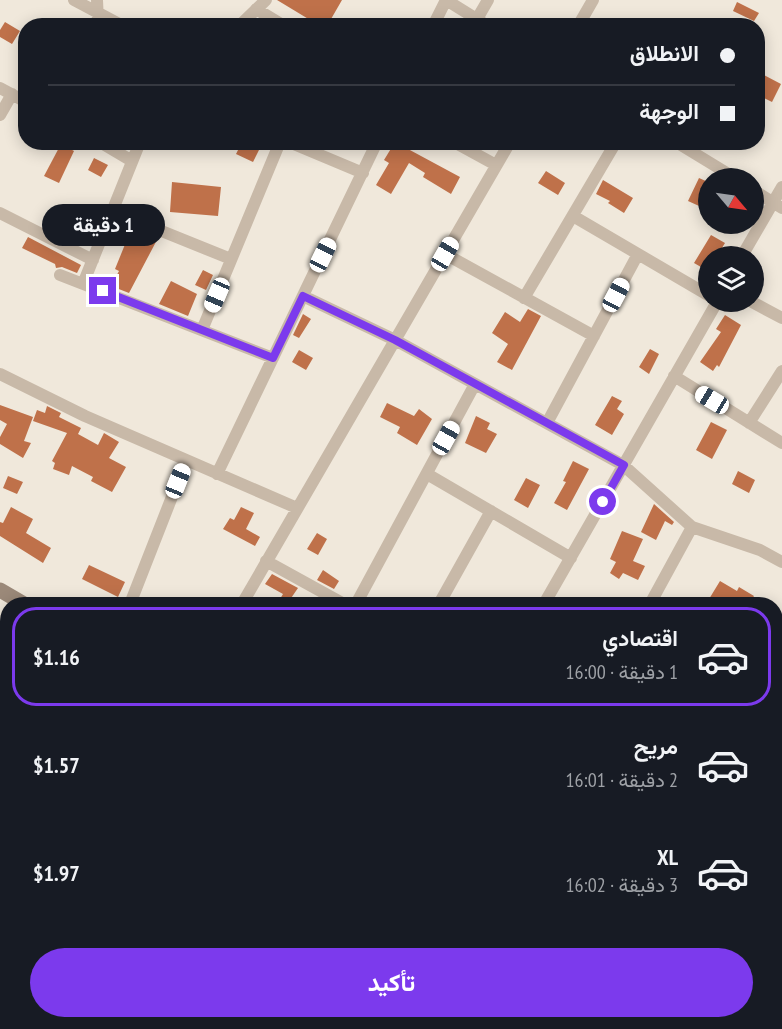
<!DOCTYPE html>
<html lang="ar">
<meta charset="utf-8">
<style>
body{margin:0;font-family:"PT Sans Narrow",Vazirmatn,sans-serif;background:#242831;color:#f1f3f6;direction:rtl;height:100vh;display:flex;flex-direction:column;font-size:22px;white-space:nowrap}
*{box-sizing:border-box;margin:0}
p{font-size:20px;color:#9ea1a6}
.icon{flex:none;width:33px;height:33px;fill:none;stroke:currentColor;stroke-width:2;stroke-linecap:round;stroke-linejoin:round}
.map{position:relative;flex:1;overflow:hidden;direction:ltr}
.panel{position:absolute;left:0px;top:597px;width:783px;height:432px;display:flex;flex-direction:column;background:#171b24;border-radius:24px 24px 0 0;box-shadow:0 3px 15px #0003;direction:rtl}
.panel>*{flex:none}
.banner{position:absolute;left:18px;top:18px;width:747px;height:132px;border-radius:24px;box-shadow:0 3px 15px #0003;direction:rtl;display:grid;align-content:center;height:132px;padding:0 30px;background:#171b24}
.needle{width:39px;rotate:119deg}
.buttons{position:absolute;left:698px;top:168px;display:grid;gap:12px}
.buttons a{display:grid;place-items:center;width:66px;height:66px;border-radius:50%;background:#171b24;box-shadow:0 3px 15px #0003;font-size:30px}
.end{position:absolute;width:27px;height:27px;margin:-14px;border:8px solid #7c3aed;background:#fff;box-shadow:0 0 0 3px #fff}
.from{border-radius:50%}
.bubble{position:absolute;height:42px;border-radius:21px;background:#171b24;box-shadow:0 3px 15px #0003;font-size:20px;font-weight:700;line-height:42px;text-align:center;direction:rtl}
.car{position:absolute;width:18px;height:36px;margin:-18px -9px;border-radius:8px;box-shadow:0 0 4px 2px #0007;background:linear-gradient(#fff 24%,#345 0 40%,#fff 0 76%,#345 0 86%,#fff 0)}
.banner b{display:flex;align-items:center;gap:21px;height:57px;font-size:22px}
.banner b+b{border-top:2px solid #363941}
.banner i{width:15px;height:15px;background:#f1f3f6}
ul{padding:10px 0 0;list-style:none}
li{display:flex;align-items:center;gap:18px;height:99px;margin:0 12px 9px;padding:0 18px;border:3px solid transparent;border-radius:24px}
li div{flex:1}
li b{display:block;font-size:22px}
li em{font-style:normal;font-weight:700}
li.on{border-color:#7c3aed}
li>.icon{width:54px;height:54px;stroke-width:1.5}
.button{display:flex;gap:12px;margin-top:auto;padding:12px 30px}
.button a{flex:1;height:69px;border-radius:36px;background:#7c3aed;color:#fff;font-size:24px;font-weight:700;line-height:69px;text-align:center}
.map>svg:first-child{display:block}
</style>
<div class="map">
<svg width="782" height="1029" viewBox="0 0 782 1029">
<rect width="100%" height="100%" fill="#f0e8db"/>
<path fill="#bf714a" d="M277,0H342L327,26H320Z
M737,2L759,13L754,21L733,11Z
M5,22L20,31L12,44L0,37V30Z
M758,72L781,84L772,102L758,95Z
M242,142H263L253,162L236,154Z
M395,142L460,177L451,194L423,177L425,173L409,163L391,194L376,185L389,163L384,160Z
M61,144L74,151L59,183L44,176Z
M94,158L108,165L101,177L88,170Z
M546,171L565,183L558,195L538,183Z
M699,178L708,182V210L688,201Z
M603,180L633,198L624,213L608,203L610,201L596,194Z
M172,182L221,187L218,216L170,212Z
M149,235L158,238L129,293L111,286L119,271L115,269L128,237L146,245Z
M711,235L725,243L717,256H708V271L694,263Z
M28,237L81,265L77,273L62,267L56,268L55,264L22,248Z
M203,270L213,275L206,290L195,285Z
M171,281L197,294L188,316L159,304Z
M528,309L541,316L512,370L497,362L508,344L492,333L505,312L520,322Z
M303,314L311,319L299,338L293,335Z
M725,315L741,325L719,367L717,365L713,371L700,362L721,332L716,329Z
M650,349L659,354L649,374L639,367Z
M299,350L313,358L306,370L292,362Z
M612,396L622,401L617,409L624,414L612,435L595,425Z
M387,403L414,416L419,409L432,419L417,445L397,433L400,427L380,417Z
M0,405L33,417L24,441L31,443L23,458L0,444V437L7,424L0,420Z
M47,406L61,413L59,417L81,428L78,434L98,445L104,433L119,442L109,458L126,467L112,492L91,481L93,477L72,466L69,475L53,469L55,463L52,461L67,433L33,421L37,410L45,413Z
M476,416L490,423L487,429L497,434L486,453L465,443Z
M711,422L727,430L712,459L696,450Z
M573,461L589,469L567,510L554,503L566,482L563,481Z
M738,471L755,480L749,493L732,484Z
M8,476L23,482L17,494L3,488Z
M526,478L540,485L528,508L514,500Z
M654,504L674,522L672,525L665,521L656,540L641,532Z
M11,507L33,519L26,533L51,548L43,563L0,536V522L3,523Z
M241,507L254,513L246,529L260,537L255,546L223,529L230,518L234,520Z
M622,531L643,539L633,561L645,566L638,580L623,573L619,579L610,573L616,562L610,559Z
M317,533L327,539L318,555L307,549Z
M89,565L125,582L118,597L82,579Z
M323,570L339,581L334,589L317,580Z
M272,574L298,588L287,604H277L283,594L265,584Z
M720,581L737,591L739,587L754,596L749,604H706Z"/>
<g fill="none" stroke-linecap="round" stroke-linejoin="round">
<path stroke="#c8b9a8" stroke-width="12" d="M74,0L123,26
M446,0L488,26
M256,9L284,26
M477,19L488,0
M96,26L98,22L97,0
M239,26L266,0
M433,26L446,0
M578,26L593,0
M0,88L26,102
M0,115L12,94
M100,142L132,161
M289,142L363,173
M454,142L496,165
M676,142L735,178
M753,190L782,208
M112,211L231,259
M0,213L93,260
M573,216L708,295
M445,254L594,336
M742,256L782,187
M60,275L273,358
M83,284L140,142
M303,296L395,340L623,465L692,527L760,550L782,562
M524,298L616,142
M752,302L782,318
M202,330L280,142
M0,374L85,416L297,508
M674,376L782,443
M547,423L638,254
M749,423L782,371
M217,474L377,142
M427,474L571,558
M266,561L344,604
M130,604L186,461
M242,604L510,142
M356,604L475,384
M439,604L491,511
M544,604L717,302
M650,604L692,527
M776,694L782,698
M0,704L8,689
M776,726L782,716
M776,927L782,930
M36,1029L47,1022"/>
<path stroke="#9b8979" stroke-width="15" d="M0,590L24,604
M711,1022L724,1029"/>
</g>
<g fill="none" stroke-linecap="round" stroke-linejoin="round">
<path stroke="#7c3aed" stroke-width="8" d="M103,291L273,358L303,296L395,340L624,465L603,502"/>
</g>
</svg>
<div class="buttons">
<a><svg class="needle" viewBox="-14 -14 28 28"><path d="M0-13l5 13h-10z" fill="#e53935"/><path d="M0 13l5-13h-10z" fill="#9ea1a6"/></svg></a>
<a><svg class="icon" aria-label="layers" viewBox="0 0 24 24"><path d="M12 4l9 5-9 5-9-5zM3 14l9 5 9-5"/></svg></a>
</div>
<i class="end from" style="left:603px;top:502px"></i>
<i class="end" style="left:103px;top:291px"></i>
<div class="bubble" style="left:42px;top:204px;width:123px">1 دقيقة</div>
<i class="car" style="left:445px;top:254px;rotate:30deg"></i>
<i class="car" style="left:323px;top:255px;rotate:26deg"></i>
<i class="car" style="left:217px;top:295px;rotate:203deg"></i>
<i class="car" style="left:616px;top:295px;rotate:28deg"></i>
<i class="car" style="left:712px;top:400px;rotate:301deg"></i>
<i class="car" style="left:446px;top:438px;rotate:29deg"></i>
<i class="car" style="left:178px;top:481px;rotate:22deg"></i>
<div class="banner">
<b><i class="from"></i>الانطلاق</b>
<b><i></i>الوجهة</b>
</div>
<section class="panel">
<ul>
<li class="on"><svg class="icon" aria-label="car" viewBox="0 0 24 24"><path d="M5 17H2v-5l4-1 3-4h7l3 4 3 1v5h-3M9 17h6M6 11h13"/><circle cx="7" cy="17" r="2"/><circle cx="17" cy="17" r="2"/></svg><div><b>اقتصادي</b><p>1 دقيقة · 16:00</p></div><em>$1.16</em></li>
<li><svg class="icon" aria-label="car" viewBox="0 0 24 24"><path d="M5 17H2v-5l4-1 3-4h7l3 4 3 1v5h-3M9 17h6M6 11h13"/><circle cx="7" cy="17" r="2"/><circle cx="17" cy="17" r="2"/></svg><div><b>مريح</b><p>2 دقيقة · 16:01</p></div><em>$1.57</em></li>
<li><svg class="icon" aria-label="car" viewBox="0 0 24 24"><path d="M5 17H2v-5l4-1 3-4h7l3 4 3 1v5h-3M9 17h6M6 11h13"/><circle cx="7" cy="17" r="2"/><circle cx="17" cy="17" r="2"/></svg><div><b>XL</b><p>3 دقيقة · 16:02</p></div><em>$1.97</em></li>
</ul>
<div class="button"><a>تأكيد</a></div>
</section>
</div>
